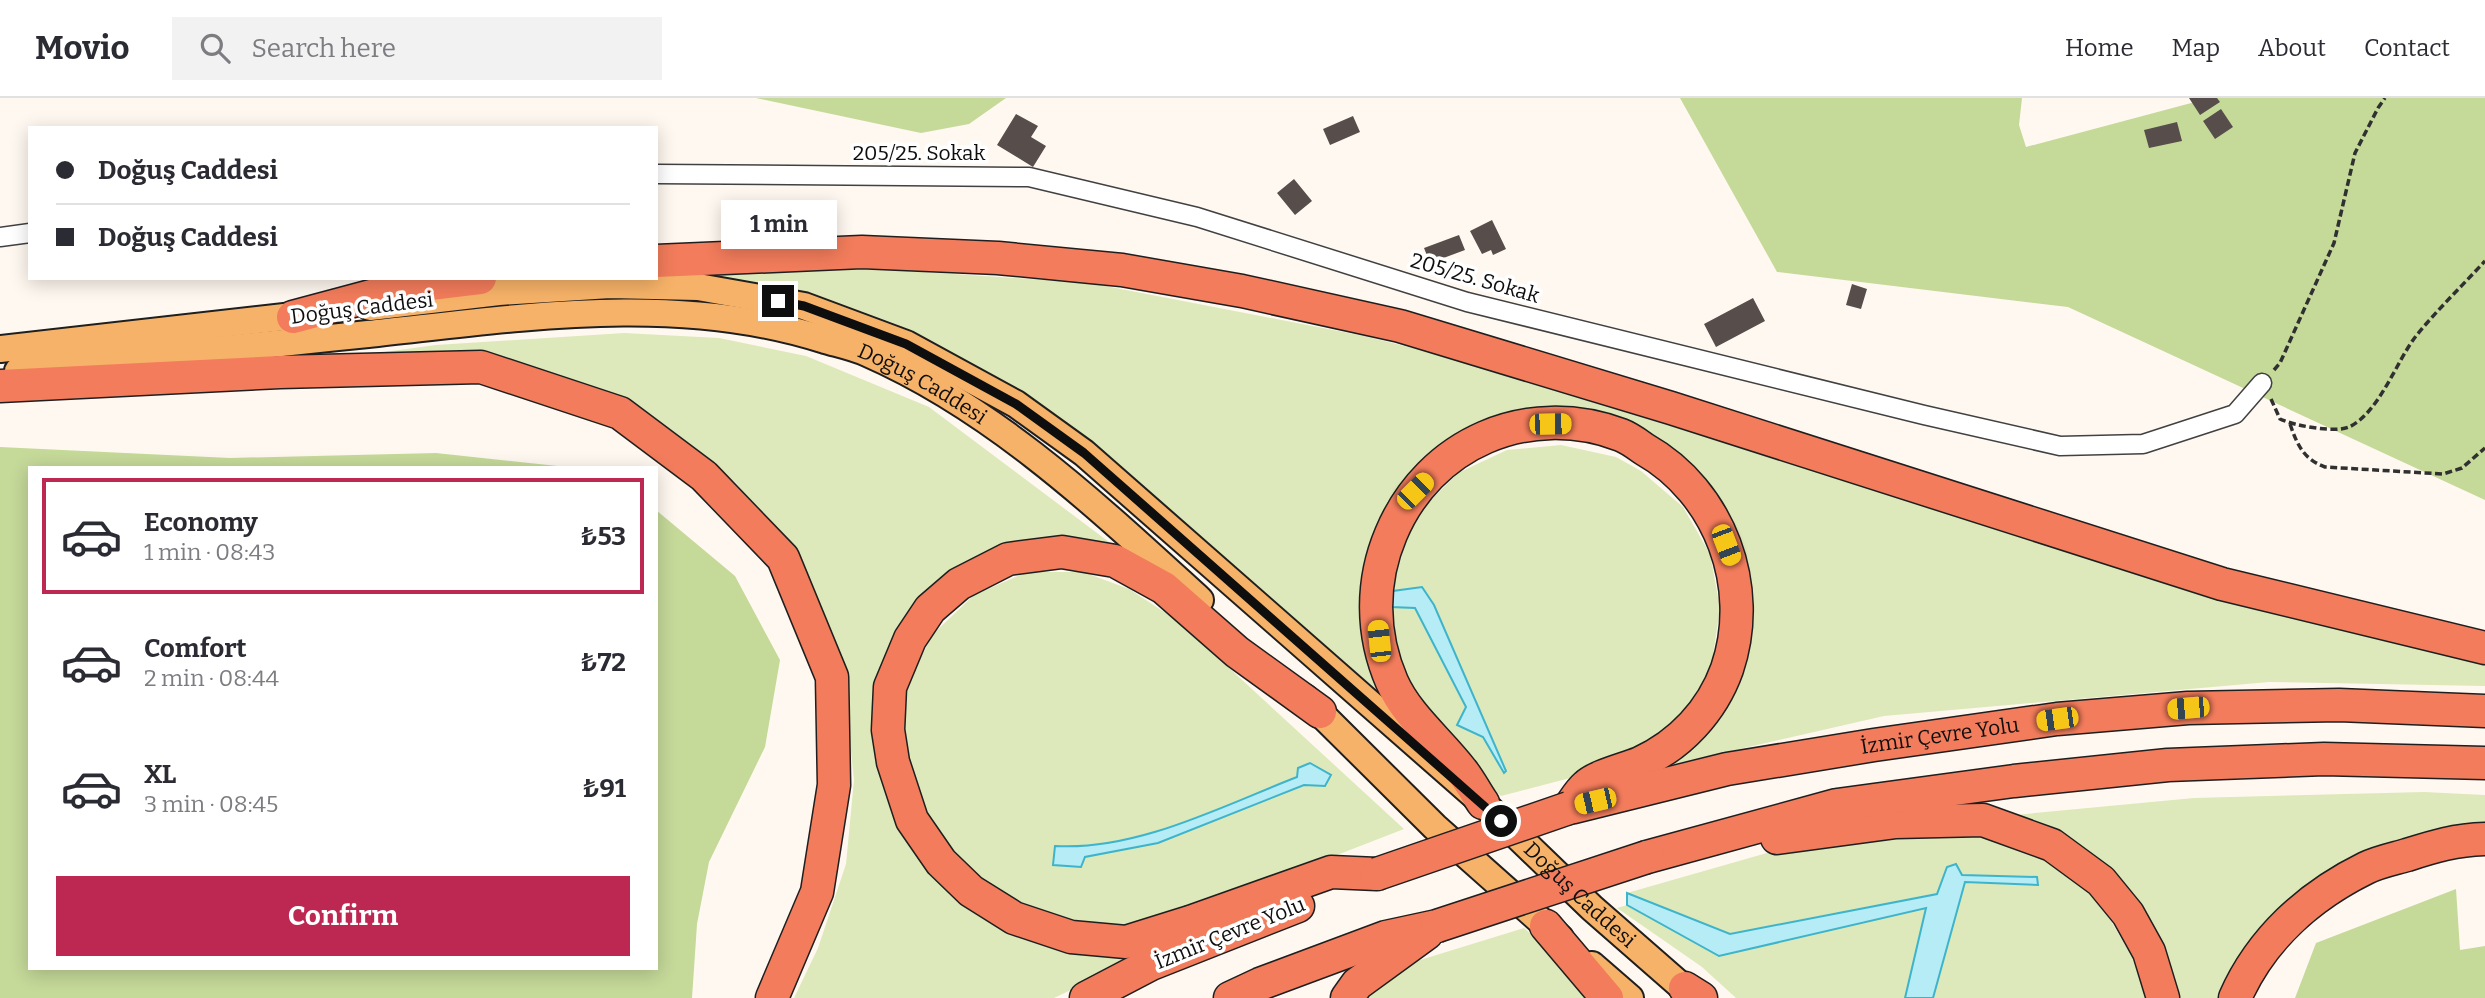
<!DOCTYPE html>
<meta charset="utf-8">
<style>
body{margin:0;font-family:Bitter,serif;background:#f2f2f3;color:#2b2b33;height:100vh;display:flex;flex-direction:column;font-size:26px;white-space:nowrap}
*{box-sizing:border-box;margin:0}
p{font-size:23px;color:#7c7c81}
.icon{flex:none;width:38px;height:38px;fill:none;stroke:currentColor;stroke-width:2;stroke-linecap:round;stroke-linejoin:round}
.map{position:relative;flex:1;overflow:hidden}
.sheet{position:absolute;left:28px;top:368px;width:630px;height:504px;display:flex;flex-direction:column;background:#fff;border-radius:0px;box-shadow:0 4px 18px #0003}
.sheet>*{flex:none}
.banner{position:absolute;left:28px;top:28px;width:630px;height:154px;border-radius:0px;box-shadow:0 4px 18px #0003;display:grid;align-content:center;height:154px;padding:0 28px;background:#fff}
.end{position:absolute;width:32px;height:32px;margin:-16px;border:9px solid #0e0e0e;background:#fff;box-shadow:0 0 0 4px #fff}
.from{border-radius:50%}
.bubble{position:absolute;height:49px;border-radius:0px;background:#fff;box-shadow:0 4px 18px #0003;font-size:23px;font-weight:700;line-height:49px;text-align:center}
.car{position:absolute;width:21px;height:42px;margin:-21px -10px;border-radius:9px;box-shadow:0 0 5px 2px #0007;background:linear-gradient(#f5c518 24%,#345 0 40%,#f5c518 0 76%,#345 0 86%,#f5c518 0)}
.banner b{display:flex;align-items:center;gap:24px;height:66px;font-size:26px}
.banner b+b{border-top:2px solid #e1e1e2}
.banner i{width:18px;height:18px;background:#2b2b33}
ul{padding:12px 0 0;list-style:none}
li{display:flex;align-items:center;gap:21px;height:116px;margin:0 14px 10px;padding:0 14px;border:4px solid transparent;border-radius:0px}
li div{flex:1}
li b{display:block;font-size:26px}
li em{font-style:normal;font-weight:700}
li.on{border-color:#bd2852}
li>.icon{width:63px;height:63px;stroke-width:1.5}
.primary-button{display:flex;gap:14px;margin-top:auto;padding:14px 28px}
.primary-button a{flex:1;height:80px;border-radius:0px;background:#bd2852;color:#fff;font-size:28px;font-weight:700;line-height:80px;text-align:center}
header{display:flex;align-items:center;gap:42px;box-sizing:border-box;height:98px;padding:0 35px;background:#fff;border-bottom:2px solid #e1e1e2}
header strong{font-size:33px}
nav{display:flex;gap:38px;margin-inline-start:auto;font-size:24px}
.search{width:490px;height:63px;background:#f2f2f3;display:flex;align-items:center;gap:18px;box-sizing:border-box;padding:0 24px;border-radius:0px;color:#7c7c81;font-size:26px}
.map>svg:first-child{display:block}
</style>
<header>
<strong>Movio</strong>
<div class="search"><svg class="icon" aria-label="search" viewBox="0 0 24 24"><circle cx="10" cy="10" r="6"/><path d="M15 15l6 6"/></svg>Search here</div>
<nav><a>Home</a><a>Map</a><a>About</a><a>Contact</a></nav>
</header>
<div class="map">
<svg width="2485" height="900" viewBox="0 0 2485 900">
<rect width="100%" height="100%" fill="#fff8f0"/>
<path fill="#dde9ba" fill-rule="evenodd" d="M779,171L893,172L1090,185L1364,238L1425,253L1752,353L2220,500L2485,565V588L2269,584L1884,618L1674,666V658L1693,645L1738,460L1625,335L1474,338L1375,444L1389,602L1240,476L959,268L671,179Z
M624,235L719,240L806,258L929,309L1133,462L1054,447L921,506L881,670L961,804L1011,836L1082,854L1159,850L1054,900H794L818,850L846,766L854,682L845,597L790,453L736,385L631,303L511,262L429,255L288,267L436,247Z
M1561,347L1616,359L1641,373L1683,409L1710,456L1720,510L1712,564L1703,588L1687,613L1668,634L1597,673L1501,698L1477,676L1409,595L1387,517L1394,463L1420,413L1458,375L1507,352ZM1434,507L1506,672L1503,674L1483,639L1457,627L1467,609L1415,510Z
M1027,474H1083L1129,491L1178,523L1404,731L1152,829H1073L1033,809L980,788L937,749L898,644L907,587L933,536L974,497ZM1310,665L1331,677L1325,688L1304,687L1158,745L1085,759L1081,768L1054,767L1055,748C1137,753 1222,708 1297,679L1298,670Z
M2424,694L2485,697V730L2345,770L2221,900H2169L2151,839L2004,718L2194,700Z
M1919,733L1993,738L2047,760L2084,789L2111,823L2138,869L2145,900H1933L1964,784L2038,787L2036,779L1962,777L1956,766L1947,769L1937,796L1730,836L1627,795L1791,748Z
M1627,807L1719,858L1927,810L1905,900H1736L1702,869L1617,810Z
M1524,830L1555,857L1592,900H1356L1404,867Z"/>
<path fill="#c5d999" d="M756,0H1006L969,26L921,35Z
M1680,0H2022L2019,27L2026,49L2210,0H2485V402L2068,209L1777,174Z
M0,349L230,360L436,355L567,369H30V870H656V412L735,478L780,562L765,649L709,764L697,826L692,900H0Z
M2456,791L2460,852L2485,848V900H2295L2316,845Z"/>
<path fill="#b5ecf5" stroke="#3db4cb" stroke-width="2" d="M1422,489L1434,507L1506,673L1504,675L1483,639L1457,627L1466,609L1415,510L1391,509L1393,493Z
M1310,665L1331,677L1325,688L1304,687L1158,745L1085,759L1081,769L1053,767L1055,748C1137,753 1222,708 1297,679L1298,670Z
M1956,766L1962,777L2037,779L2038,787L1965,784L1933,900H1905L1926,810L1719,858L1627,807V795L1730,836L1937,796L1947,769Z"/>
<path fill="#574d4b" d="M2189,0H2217L2220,4L2200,17Z
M2221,11L2233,29L2215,41L2203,23Z
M1016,16L1038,28L1031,39L1046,48L1033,69L997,47Z
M1353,18L1360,34L1330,47L1323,31Z
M2177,24L2182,43L2149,50L2144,32Z
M1294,81L1312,103L1295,117L1277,95Z
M1492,122L1506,151L1493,157L1491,152L1482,156L1470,133Z
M1459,137L1465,152L1430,165L1424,150Z
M1852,186L1867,191L1861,211L1846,207Z
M1753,200L1765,223L1716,249L1704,226Z"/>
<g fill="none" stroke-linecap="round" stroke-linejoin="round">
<g stroke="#414141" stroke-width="21">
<path id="minor" d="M656,76L1029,79L1197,119L1467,204L1924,317L2060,348L2143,346L2235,316L2262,285
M0,139L30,135"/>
</g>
<g stroke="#1f1f1f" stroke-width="30">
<g id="primary">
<path id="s1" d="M370,209L499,194L610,187L698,189L804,208L906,246L1016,306L1084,355L1483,705L1592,810L1695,900"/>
<path d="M0,251L311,216"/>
<path id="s2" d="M18,273C134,261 251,248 368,236C519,220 677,194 825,242C839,246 854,249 867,255C995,311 1099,410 1200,502"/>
<path d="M1305,600L1435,729L1560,840"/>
<path d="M1592,867L1630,900"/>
</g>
</g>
<g stroke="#1f1f1f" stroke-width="35">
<g id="motorway">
<path d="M656,163L862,154L998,160L1122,172L1242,193L1400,228L1671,310L2222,486L2485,550"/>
<path d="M293,219L405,189L480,180"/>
<path d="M0,288L280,274L481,269L620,315L704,378L783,460L832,579L834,687L817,794L772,900"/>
<path d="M1320,614L1237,554L1164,490L1115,463L1062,454L1008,461L959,486L930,511L910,541L890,589L888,632L893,664L912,722L941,764L971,793L1014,820L1071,839L1126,844L1190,824L1331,774L1377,776"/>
<path d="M1483,705C1476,695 1470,683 1462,673C1440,644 1407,618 1392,584C1371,536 1371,483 1391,436C1429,345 1528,302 1621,337C1629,340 1637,346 1644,351C1720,394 1755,489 1727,571C1712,613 1680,647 1640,665C1626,671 1596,678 1586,688C1579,694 1574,703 1569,710"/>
<path id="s3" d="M1574,709L1727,671L1874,647L2057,621L2188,610L2339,607L2485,613"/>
<path d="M1777,740L1896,724L1983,722L2052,747L2101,783L2128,816L2149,854L2163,900"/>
<path d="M1647,759L1837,707L2014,683L2168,667L2324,661L2485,665"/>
<path d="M1546,828L1607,900"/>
<path d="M1685,890L1701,900"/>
<path d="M1086,900L1151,866L1298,808"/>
<path d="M1230,900L1260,886L1386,839L1437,828"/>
<path d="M1347,900L1357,886L1427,835"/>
<path d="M2235,900C2261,841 2309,798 2366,770C2378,764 2393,761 2407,757C2435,748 2455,742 2485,741"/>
</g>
</g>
<path stroke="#303030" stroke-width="3.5" stroke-dasharray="7 3.5" stroke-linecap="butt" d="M2274,272L2280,265L2334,145L2355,55L2378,10L2385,0
M2271,301L2280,321C2295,328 2335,335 2349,329C2379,315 2396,264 2416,238C2437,212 2462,188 2485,163
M2290,326C2297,346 2303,361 2325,369L2443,376L2462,370L2485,350"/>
<use href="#minor" stroke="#fff" stroke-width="18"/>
<use href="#primary" stroke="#f6b268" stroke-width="26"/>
<use href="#motorway" stroke="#f27c5b" stroke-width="32"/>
<g stroke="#1f1f1f" stroke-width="35" stroke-linecap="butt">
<path id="motorway-bridge" d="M1377,776L1569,710
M1437,828L1647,759"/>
</g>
<use href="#motorway-bridge" stroke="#f27c5b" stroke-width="32"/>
</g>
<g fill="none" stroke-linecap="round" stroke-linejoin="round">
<path stroke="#0e0e0e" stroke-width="9" d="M778,203L804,208L906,246L1016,306L1084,355L1501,723"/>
</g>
<g text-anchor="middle" stroke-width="7" stroke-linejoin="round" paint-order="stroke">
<g font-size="21" fill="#0e0e0e" stroke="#fff">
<text x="919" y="62">205/25. Sokak</text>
<text transform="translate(1475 180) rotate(16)" y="7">205/25. Sokak</text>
<text transform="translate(362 210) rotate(-7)" y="7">Doğuş Caddesi</text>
<text dy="7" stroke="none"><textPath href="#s2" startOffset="920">Doğuş Caddesi</textPath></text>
<text dy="7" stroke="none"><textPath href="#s3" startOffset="373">İzmir Çevre Yolu</textPath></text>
<text dy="7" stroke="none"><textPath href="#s1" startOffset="1419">Doğuş Caddesi</textPath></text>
<text transform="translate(1230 835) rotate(-22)" y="7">İzmir Çevre Yolu</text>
</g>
</g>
</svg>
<i class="end from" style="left:1501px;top:723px"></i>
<i class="end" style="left:778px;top:203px"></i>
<div class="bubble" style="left:721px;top:102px;width:116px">1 min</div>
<i class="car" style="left:1550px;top:326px;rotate:89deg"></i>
<i class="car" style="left:1415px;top:393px;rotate:45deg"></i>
<i class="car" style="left:1726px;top:447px;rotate:159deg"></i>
<i class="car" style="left:1379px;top:543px;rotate:354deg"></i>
<i class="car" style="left:2188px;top:610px;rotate:265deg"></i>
<i class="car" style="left:2057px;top:621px;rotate:262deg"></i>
<i class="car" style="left:1595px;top:703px;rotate:257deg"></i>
<div class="banner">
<b><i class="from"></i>Doğuş Caddesi</b>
<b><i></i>Doğuş Caddesi</b>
</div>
<section class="sheet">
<ul>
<li class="on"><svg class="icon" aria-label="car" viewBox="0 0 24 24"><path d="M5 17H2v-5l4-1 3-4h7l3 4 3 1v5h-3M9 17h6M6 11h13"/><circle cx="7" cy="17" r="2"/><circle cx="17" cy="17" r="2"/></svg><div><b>Economy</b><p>1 min · 08:43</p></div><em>₺53</em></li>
<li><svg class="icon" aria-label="car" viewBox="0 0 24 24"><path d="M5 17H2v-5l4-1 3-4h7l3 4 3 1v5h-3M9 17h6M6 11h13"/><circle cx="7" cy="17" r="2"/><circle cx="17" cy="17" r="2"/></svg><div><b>Comfort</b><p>2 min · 08:44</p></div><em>₺72</em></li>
<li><svg class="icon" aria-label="car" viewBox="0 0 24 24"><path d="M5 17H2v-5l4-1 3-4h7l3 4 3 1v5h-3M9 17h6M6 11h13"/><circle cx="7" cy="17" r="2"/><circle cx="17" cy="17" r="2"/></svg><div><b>XL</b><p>3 min · 08:45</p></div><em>₺91</em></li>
</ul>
<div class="primary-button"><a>Confirm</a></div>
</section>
</div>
